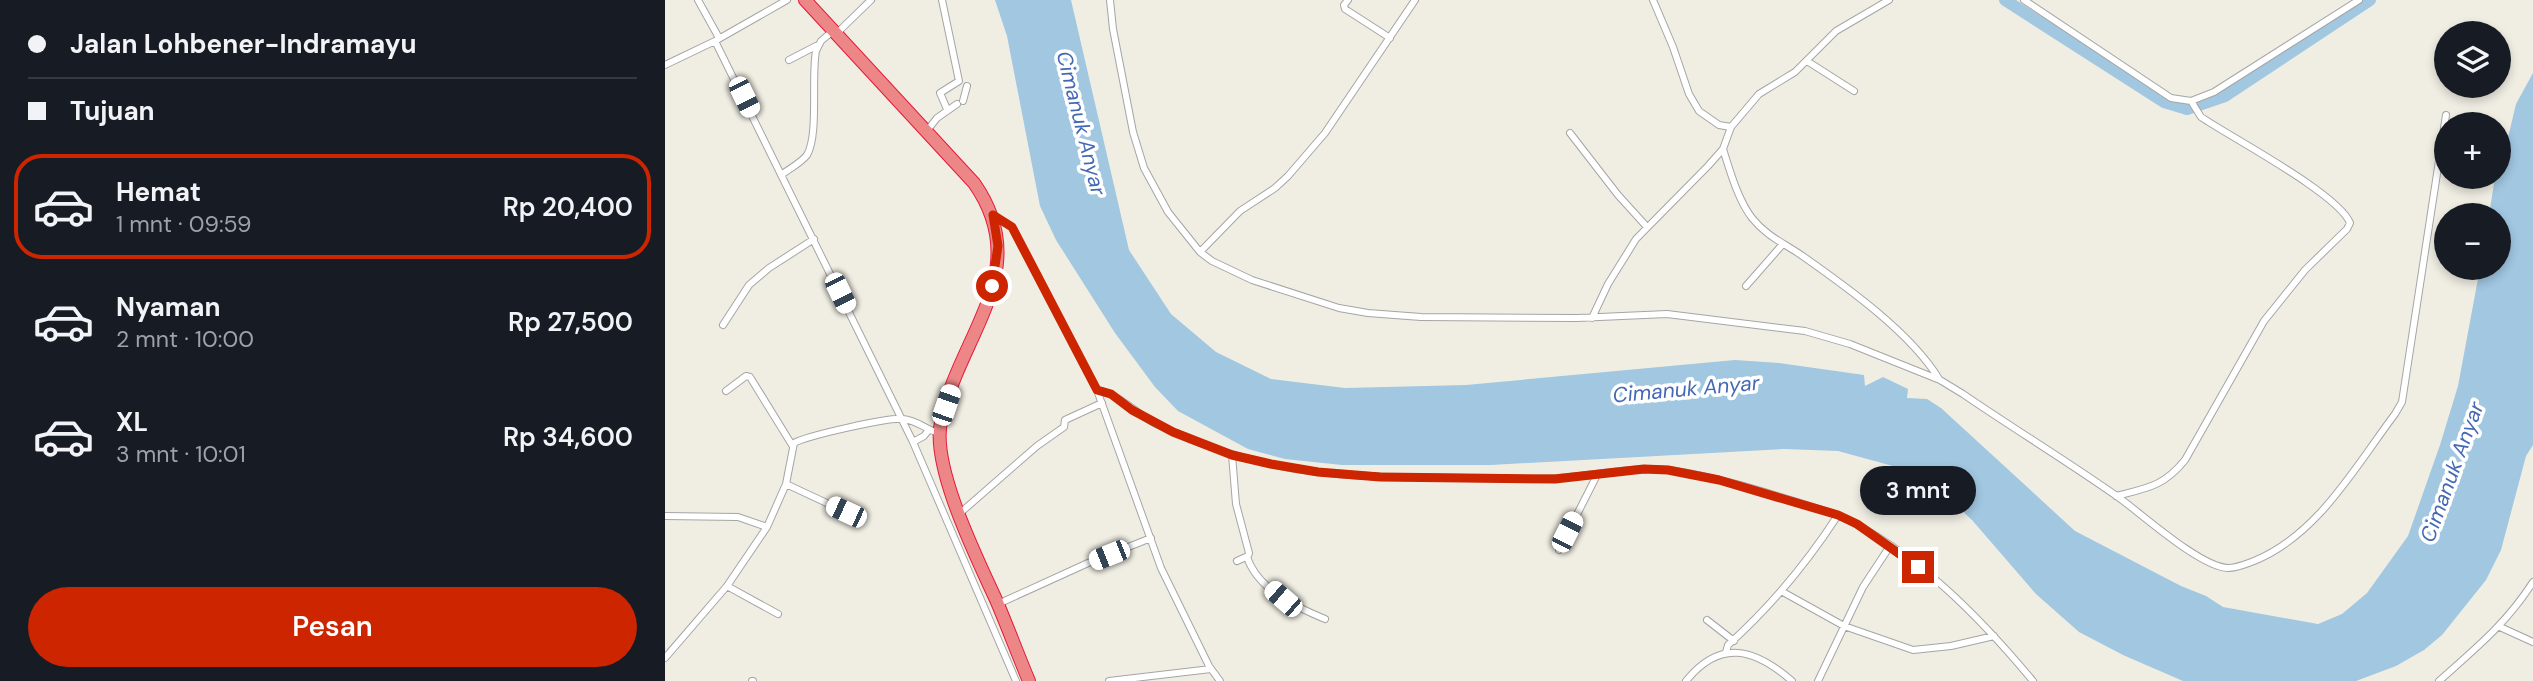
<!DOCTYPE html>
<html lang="id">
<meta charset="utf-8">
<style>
body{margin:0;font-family:"DM Sans",sans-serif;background:#20242c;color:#f1f3f6;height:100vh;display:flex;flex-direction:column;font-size:26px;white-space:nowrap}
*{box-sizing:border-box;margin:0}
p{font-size:23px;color:#9ea1a6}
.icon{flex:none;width:38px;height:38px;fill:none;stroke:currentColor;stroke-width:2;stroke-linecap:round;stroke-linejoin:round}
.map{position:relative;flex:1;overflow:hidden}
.details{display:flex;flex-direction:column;background:#171b24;width:665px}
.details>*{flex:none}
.guide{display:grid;align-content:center;height:154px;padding:0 28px;background:#171b24}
.tools{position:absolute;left:1769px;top:21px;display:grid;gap:14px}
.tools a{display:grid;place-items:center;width:77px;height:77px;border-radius:50%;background:#171b24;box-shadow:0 4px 10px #0003;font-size:35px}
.end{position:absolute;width:32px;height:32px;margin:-16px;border:9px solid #cc2500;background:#fff;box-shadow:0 0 0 4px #fff}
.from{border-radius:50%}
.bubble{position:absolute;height:49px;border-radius:24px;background:#171b24;box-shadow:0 4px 10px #0003;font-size:23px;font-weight:600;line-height:49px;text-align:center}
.car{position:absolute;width:21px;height:42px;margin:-21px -10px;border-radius:9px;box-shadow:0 0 5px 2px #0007;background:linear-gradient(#fff 24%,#345 0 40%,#fff 0 76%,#345 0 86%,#fff 0)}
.guide b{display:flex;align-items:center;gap:24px;height:66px;font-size:26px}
.guide b+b{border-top:2px solid #363941}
.guide i{width:18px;height:18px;background:#f1f3f6}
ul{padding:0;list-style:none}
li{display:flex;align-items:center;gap:21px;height:105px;margin:0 14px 10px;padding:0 14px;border:4px solid transparent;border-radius:28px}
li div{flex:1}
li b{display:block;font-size:26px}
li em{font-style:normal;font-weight:600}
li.on{border-color:#cc2500}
li>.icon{width:63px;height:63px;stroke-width:1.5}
.primary-button{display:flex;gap:14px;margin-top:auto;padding:14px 28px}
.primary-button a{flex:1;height:80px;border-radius:42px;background:#cc2500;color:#fff;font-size:28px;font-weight:600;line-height:80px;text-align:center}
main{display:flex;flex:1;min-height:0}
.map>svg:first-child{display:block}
</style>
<main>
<section class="details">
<div class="guide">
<b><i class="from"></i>Jalan Lohbener-Indramayu</b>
<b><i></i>Tujuan</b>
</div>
<ul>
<li class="on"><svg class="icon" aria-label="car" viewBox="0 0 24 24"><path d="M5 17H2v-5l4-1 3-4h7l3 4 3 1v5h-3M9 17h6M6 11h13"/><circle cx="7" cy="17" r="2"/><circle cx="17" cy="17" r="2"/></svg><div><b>Hemat</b><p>1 mnt · 09:59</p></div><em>Rp 20,400</em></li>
<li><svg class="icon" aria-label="car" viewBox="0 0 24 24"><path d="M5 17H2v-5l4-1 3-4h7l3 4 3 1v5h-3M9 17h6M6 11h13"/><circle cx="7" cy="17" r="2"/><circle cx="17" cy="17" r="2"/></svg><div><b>Nyaman</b><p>2 mnt · 10:00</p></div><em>Rp 27,500</em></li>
<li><svg class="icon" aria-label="car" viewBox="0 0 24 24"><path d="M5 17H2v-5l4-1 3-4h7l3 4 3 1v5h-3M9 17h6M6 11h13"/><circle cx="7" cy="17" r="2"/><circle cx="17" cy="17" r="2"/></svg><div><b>XL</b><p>3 mnt · 10:01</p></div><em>Rp 34,600</em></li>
</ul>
<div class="primary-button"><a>Pesan</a></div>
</section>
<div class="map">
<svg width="1868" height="681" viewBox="0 0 1868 681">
<rect width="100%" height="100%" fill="#f0eee3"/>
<path fill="#a1c7e1" d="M330,0H406L464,250L506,314L551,352L606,379L680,388L801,385L1070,360L1114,363L1199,375L1200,386L1218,377L1243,389L1242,398L1262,399L1276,408L1410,531L1516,586L1541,596L1558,607L1653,624L1677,614L1702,593L1743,536L1775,445L1793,386L1815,268H1834V215H1824L1830,177H1834V164L1840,150L1851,104L1868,73V445L1861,456L1836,550L1821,580L1777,635L1759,650L1731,666L1691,681H1518L1458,655L1414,632L1371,594L1307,520L1257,474L1173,451L1119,449L826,465H677L620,459L583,449L513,411L490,387L450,333L391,240L375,206L342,36Z"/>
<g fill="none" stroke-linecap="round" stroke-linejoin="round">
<path stroke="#a1c7e1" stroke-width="12" d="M1340,0L1499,102L1522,109L1560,96L1705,0"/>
<g stroke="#a5a5a5" stroke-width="8">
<path id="street" d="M33,0L54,38
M277,0L294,81L275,93L282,109
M445,0L448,29L468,132L479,168L503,212L535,252L547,261L587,280L674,308L703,313L756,317L912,318L1002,314L1140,331L1185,344L1275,380L1298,394C1349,429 1402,461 1453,497C1477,514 1535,567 1563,568C1572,568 1581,564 1589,561C1653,535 1690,467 1730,414L1737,402L1781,115
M683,0L679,5L680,9L725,38
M988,0L1008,47L1024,94L1034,111L1054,125L1066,127
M1359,0L1506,98L1526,101L1549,92L1694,0
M172,33L206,0
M50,41L248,442L351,681
M124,60L151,46
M1142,61L1189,91
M0,65L50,41L122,0
M298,101L302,86
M261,132L272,118L292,104
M905,133L953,195L982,227
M1058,149C1065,171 1073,200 1087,218C1102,237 1121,244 1139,257C1183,288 1246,333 1274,379
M116,175C124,169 136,163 142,155C154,135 146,77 151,51L156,41L169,30
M328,215L347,227L432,390L496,568L544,666L555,681
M535,252L575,211L610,188L623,176L660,133L750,0
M1081,286L1117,245
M927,318L943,284L971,239L1043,166L1058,149L1066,127L1094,94L1130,72L1171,31L1224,0
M58,325L84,285L104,268L149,239
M432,390C454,394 472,414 491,424C543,449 596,466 653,472C703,478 753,477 802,478C832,478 863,480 892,478C929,476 967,466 1004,470C1061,478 1118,498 1173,515C1142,563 1105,607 1063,645L1061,652
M61,391L81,376L85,377L127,445
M248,442L259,436L263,431
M567,455L571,504L584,553L583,556L572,561
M121,484L181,512
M1451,496C1483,488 1499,486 1520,460L1599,321L1640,270L1682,229L1685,223C1674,194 1567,138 1536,117L1526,101
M294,514L372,446L399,427L400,420L437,403
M1173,515C1251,552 1313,615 1368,681
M0,516L73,517L102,527
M894,550L932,475
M582,557C593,590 631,607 660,619
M62,586L113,614
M1116,591L1179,626L1248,650L1286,646L1329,636
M333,604L423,563L486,538
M1042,620L1069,641
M1835,627L1868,642
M0,658L62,586L102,527L121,484L129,443C141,436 224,417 238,419C252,420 261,430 274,433
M87,681H88
M444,681L546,669
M1021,681C1055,639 1089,648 1127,681
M1153,681L1198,587L1225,546
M1774,681C1811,648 1841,624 1868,582"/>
</g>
<g stroke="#e6183a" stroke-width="14">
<path id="highway" d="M140,0L309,183C371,271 293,336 276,422C266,467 313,560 332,602C343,628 353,655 364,681"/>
</g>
<use href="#street" stroke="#fff" stroke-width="6"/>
<use href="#highway" stroke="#ed8686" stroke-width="12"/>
</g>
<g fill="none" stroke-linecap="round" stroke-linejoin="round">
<path stroke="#cc2500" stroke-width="9" d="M327,286L333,246L328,215L347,227L432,390L446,394L467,410L508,432L567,455L606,464L653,472L715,477L890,479L979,469L1003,470L1054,480L1173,515L1192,524L1253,567"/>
</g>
<g text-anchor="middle" stroke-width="7" stroke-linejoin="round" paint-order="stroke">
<g font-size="21" font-style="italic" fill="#4468b4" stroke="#fff">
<text transform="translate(416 123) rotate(76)" y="7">Cimanuk Anyar</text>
<text transform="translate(1021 389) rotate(-5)" y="7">Cimanuk Anyar</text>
<text transform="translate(1787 472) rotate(-70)" y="7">Cimanuk Anyar</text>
</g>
</g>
</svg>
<div class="tools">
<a><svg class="icon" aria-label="layers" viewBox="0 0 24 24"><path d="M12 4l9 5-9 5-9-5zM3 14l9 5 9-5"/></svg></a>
<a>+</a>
<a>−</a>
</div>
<i class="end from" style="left:327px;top:286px"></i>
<i class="end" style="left:1253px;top:567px"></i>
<div class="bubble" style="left:1195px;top:466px;width:116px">3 mnt</div>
<i class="car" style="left:79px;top:97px;rotate:154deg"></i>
<i class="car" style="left:175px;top:293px;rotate:154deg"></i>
<i class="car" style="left:281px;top:405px;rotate:19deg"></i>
<i class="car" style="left:181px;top:512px;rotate:295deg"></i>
<i class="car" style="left:902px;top:532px;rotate:27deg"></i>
<i class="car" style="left:444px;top:555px;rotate:248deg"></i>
<i class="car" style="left:618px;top:599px;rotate:311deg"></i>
</div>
</main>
